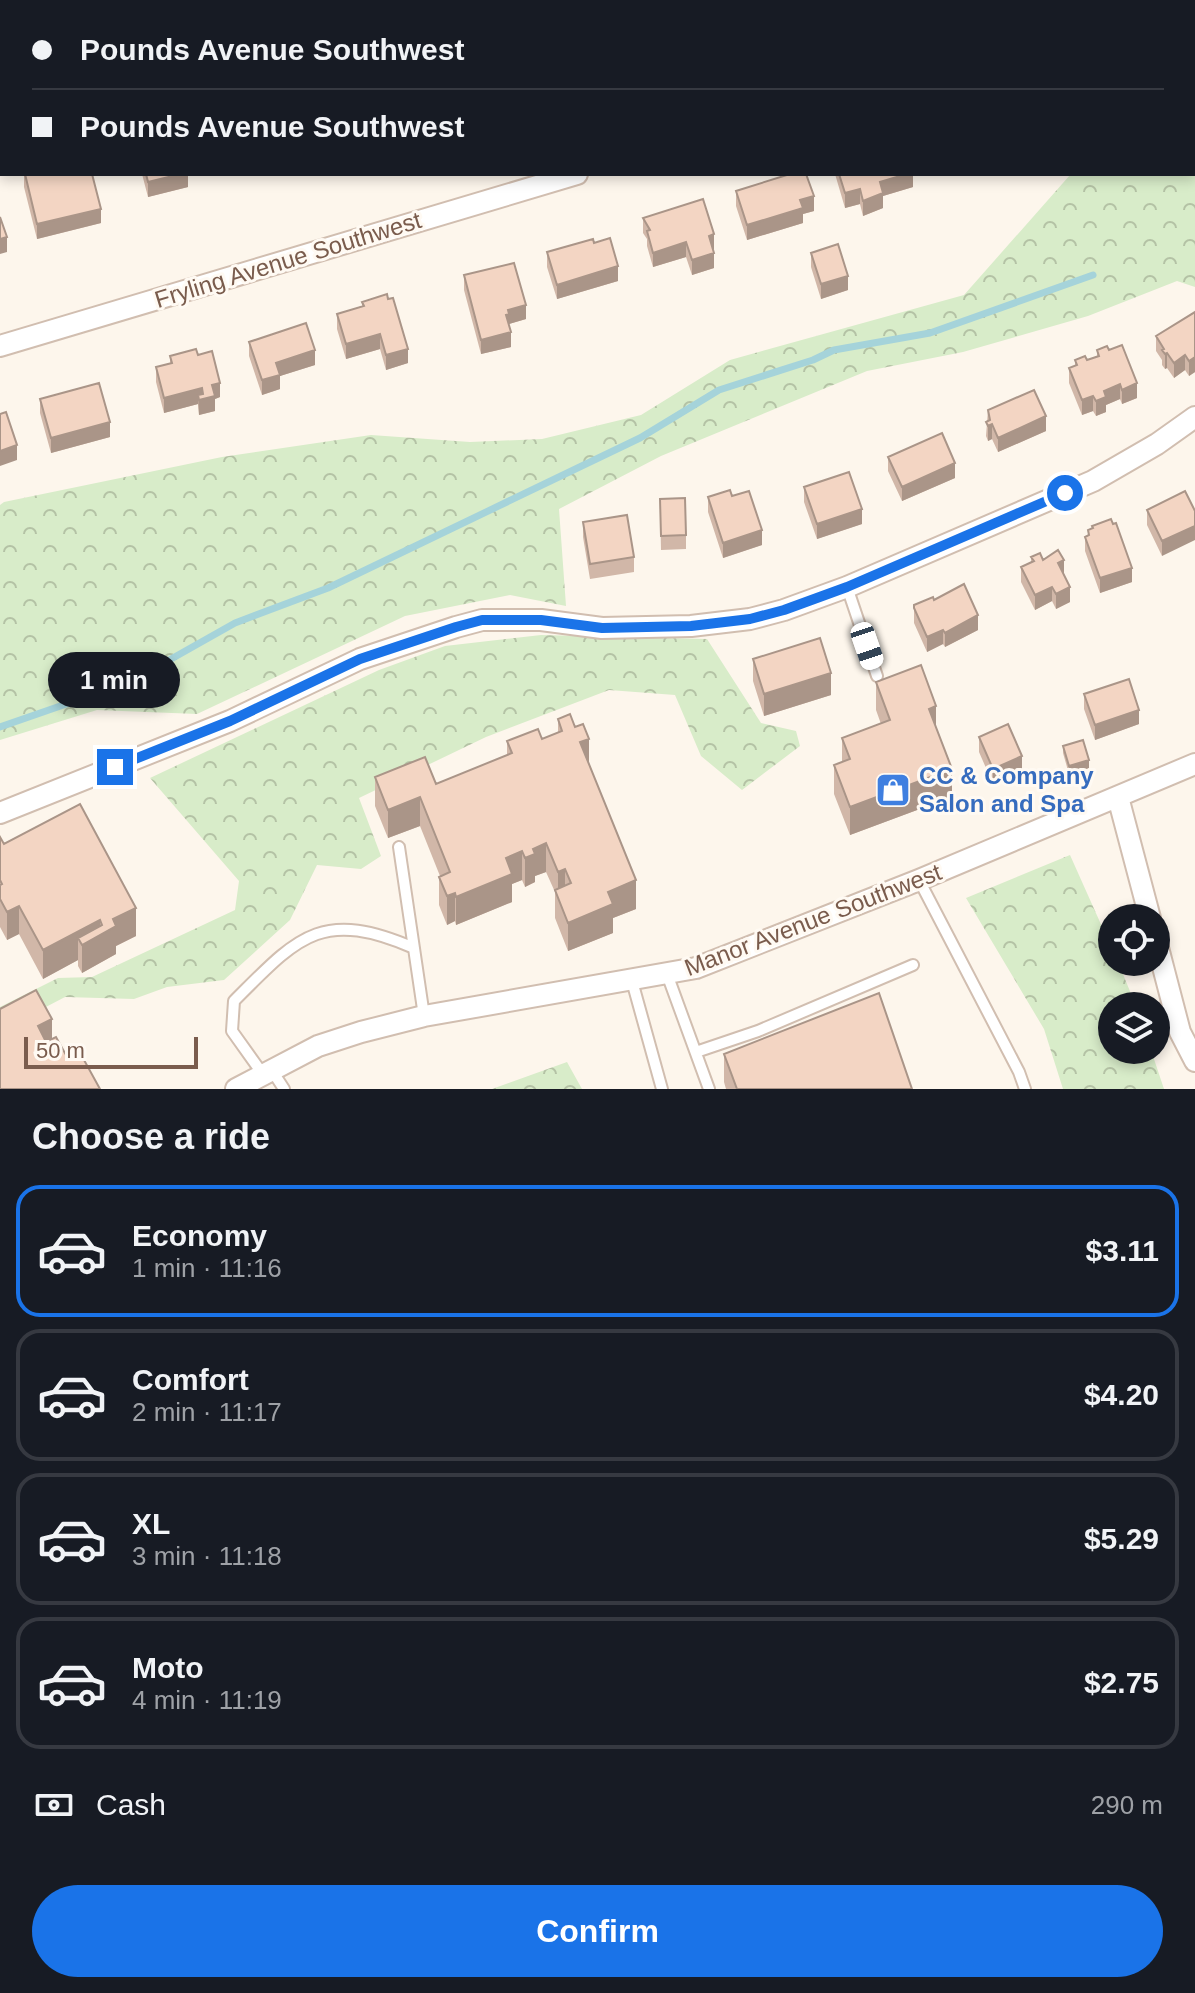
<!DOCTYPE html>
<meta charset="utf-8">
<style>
body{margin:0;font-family:Arial,sans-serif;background:#242831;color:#f1f3f6;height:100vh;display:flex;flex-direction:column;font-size:30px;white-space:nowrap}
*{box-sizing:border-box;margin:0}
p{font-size:26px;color:#9ea1a6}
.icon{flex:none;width:44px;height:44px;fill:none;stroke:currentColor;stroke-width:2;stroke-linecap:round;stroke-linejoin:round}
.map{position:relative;height:1089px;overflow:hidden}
.side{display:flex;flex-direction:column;background:#171b24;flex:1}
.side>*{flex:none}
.guide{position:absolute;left:0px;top:0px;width:1196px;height:176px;box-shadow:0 4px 12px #0003;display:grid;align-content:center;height:176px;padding:0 32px;background:#171b24}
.controls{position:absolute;left:1098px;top:904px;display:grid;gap:16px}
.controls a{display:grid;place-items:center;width:72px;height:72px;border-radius:50%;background:#171b24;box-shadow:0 4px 12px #0003;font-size:40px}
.scale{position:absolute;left:24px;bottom:20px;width:174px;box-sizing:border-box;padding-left:8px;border:4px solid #7a5c4d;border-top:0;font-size:22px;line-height:28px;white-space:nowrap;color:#7a5c4d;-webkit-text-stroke:6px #fffaf3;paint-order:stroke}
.end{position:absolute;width:36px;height:36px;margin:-18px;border:10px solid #1a73e8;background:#fff;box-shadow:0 0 0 4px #fff}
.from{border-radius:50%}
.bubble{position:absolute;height:56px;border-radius:28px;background:#171b24;box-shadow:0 4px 12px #0003;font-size:26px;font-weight:700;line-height:56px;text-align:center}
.car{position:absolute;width:24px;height:48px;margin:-24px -12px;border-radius:10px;box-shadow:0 0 6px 2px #0007;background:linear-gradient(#fff 24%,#345 0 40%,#fff 0 76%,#345 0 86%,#fff 0)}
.guide b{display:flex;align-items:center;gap:28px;height:76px;font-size:30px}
.guide b+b{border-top:2px solid #363941}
.guide i{width:20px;height:20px;background:#f1f3f6}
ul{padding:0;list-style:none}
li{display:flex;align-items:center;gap:24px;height:132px;margin:0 16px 12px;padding:0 16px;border:4px solid #363941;border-radius:24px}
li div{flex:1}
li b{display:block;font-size:30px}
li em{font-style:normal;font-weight:700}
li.active{border-color:#1a73e8}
li>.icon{width:72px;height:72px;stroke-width:1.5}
h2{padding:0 32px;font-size:36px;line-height:96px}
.pay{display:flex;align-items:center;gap:20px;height:88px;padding:0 32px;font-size:30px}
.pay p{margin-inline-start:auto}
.button{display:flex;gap:16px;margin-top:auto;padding:16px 32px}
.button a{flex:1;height:92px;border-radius:48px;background:#1a73e8;color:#fff;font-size:32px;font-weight:700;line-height:92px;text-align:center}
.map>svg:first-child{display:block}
</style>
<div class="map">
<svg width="1195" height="1089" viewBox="0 0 1195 1089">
<defs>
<pattern id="forest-crowns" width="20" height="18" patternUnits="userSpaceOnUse" patternTransform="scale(2)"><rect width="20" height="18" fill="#d8ecc9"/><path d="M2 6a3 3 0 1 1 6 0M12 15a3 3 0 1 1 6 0" fill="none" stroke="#b4c2a5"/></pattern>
</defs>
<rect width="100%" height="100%" fill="#fdf6ec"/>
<path fill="url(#forest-crowns)" d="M1195,166V287L1177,281L1088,316L963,352L867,371L661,456L559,509L566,606L510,595L405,616L197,714L97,710L0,740V505L4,502L222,457L371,435L470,442L542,439L641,415L730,360L964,295L1070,175L1194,174Z
M541,635L707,639L761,723L796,731L800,746L742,790L701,756L675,695L609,690L486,737L359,798L381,856L361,869L317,865L290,920L224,980L167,987L134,999L65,997L0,1031V1007L58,978L92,977L235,910L239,881L150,778L379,670L445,646Z
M1070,855L1112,949V962H1118L1136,1006H1112V1050H1151L1164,1089H1063L1044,1029L966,898Z
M567,1062L582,1089H492Z"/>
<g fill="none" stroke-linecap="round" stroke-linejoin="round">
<path stroke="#a5d3da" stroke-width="7" d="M0,727L95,694L164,663L235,623L328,588L640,438L719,390L813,360L834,350L930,333L1093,275"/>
<g stroke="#d1beb0" stroke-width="14">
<path id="service" d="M847,587L877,676
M399,847L424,1016
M919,880L1019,1072L1025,1089
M667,974L709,1089
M632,981L662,1089
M696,1052L758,1031L913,965
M271,1069L284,1089
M262,1073L232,1031L234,1001C298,937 321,908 414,948"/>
</g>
<g stroke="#d1beb0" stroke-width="24">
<path id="minor" d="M976,0L977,2
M1154,2L1161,0
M0,346L577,174
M1118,797L1150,918
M0,813L230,721L360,659L456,627L482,620H541L602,628L691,626L750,619L784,610L847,587L1093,481L1157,444L1195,417
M1156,940L1180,1032L1195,1061
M236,1089L318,1046L361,1032L424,1016L696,968L919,880L1195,764"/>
</g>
<use href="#service" stroke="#fff" stroke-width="10"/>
<use href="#minor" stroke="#fff" stroke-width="20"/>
</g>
<path fill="#d1b7a8" d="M24,174L101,223L37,239L24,187Z
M142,174H188V187L148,197Z
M835,174H913V187L883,196V208L863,216L860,204L845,208Z
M736,191L814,211L803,214V223L747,240L736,206Z
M643,218L714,249H713L714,268L692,275L686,257L653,267L647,246V239L643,233Z
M594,243L618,281L557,299L547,267V252Z
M811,253L848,290L821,299L811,267Z
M464,275L526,319L509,324L511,347L481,354L464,290Z
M362,302L408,363L386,370L380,349L346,359L337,329V314L362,306Z
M1195,312V372L1189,376L1185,370L1174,378L1167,368L1165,369L1162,365V360L1156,351V336Z
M249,342L315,365L280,376V389L262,395L249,356Z
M1097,350L1137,398L1122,404L1120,399L1106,405V412L1096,416L1093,411L1082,415L1069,383V368L1075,366V360H1087L1097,356Z
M198,355L220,397L215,399V411L199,415L198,404L164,413L156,382V367L170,363V356Z
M40,399L110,437L51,453L40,413Z
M988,410L1046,431L998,452L992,439L988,441L986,436Z
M888,457L955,478L902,501L888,471Z
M804,487L862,524L817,539L804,502Z
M1185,491L1162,556L1147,525V510Z
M732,496L762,545L723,558L708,512V497Z
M660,499L686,535V549L661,550Z
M583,522L634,557V572L590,579L583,537Z
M1092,526L1132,582L1100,593L1085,551V537L1088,536V530L1092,529Z
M1031,557L1043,560L1064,574L1070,602L1056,609L1052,601L1035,610L1021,582V567L1031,562Z
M934,600L978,630L945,647L943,644L927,652L914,623V608Z
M753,659L831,695L764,716L753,681Z
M876,682L936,728L952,797L850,835L834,794V765L842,762V738L881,724L876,710Z
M1084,694L1139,724L1095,740L1084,709Z
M558,719L589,765L636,909L613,918V933L568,951L555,918V892L546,872L535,876V882L525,887L522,880L512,884V902L456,925L455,921L447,925L439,905V877L440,876L420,826L388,838L375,806V777L436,784L507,755V741L542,739L558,733Z
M979,737L1022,771L993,784L979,752Z
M1063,746L1089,768L1069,774L1063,753Z
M0,837L4,844L136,936L116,946V954L82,973L78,966V960L43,979L19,934L7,940L0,927Z
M724,1054L912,1089H726L724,1082Z"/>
<path fill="#aa9588" d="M143,0H159V2H136Z
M238,0H257L249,2H238Z
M858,0H898L892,2H858Z
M0,36H2V50L0,51Z
M181,174H188V187L148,197V182Z
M907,174H913V187L883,196V208L863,216V201L880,182Z
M860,189V204L845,208V193Z
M814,196V211L803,214V223L747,240V225L800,200Z
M101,209V223L37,239V224Z
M714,234V249L709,251V236Z
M7,237V252L0,254V239Z
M686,242V257L653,267V253Z
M714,253V268L692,275V260Z
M618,266V281L557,299V285Z
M848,276V290L821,299V284Z
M526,305V319L509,324V328L506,315L508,310Z
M511,332V347L481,354V340Z
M380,334V349L346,359V344Z
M408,349V363L386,370V355Z
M315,350V365L280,376V389L262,395V380L276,363Z
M1167,353V368L1165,369V354Z
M1185,355V370L1174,378V363Z
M1195,357V372L1189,376V361Z
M220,383V397L215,399V411L199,415L198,395V404L164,413V398L202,388V399L212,385Z
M1137,383V398L1122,404V390Z
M1120,384V399L1106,405V412L1096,416V401L1104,391Z
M1093,396V411L1082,415V400Z
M1046,416V431L998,452V438Z
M110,422V437L51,453V438Z
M992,424V439L988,441V426Z
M17,445V460L0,466V451Z
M955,463V478L902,501V487Z
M862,509V524L817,539V524Z
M1195,526V540L1162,556V541Z
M762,530V545L723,558V543Z
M1064,560V575L1058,563Z
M1132,568V582L1100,593V578Z
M1052,587V601L1035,610V595Z
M1070,587V602L1056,609V594Z
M978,615V630L945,647V633Z
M943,630V644L927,652V637Z
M831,673V695L764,716V694Z
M936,706V734L929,709Z
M1139,710V724L1095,740V725Z
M589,739V767L580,742Z
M1022,756V771L993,784V769Z
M1089,760V768L1069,774V766Z
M952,769V797L850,835V807Z
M420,797V826L388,838V810Z
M546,843V872L535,876V882L525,887V858L533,849Z
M522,851V880L512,884V902L456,925V897L506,858Z
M565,869V897L558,900V872Z
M636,880V909L613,918V933L568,951V923L608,892Z
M455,893V921L447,925V896Z
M19,906V934L7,940V912Z
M136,908V936L116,946V954L82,973V945L78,938V960L43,979V950L100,920V935L113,919Z
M52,1019V1047L38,1054V1026Z"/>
<path fill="#f3d5c3" stroke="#aa9588" stroke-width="2" d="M12,0H20V2H5Z
M35,0H46V2H28Z
M93,0H143L136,2H94Z
M755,0H827L828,2H755Z
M0,3H2V36H0Z
M1195,36V71H1194V37Z
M25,174H92L101,209L37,224Z
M146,174H181L148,182Z
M790,174H806L814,196L800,200L803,208L747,225L736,191Z
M839,174H907L880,182L883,193L863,201L860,189L845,193Z
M703,199L714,234L709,236L714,253L692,260L686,242L653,253L647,231L650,230L643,218Z
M0,217L7,237L0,239Z
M610,238L618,266L557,285L547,252L593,239L594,243Z
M838,244L848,276L821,284L811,253Z
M514,263L526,305L508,310L509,314L506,315L511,332L481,340L464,275Z
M387,294L388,299L393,298L408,349L386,355L380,334L346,344L337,314L364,306L362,302Z
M1195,312V357L1189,361L1185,355L1174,363L1167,353L1165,354L1162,350L1164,349L1156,336Z
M306,323L315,350L276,363L280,375L262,380L249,342Z
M1122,345L1137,383L1122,390L1120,384L1104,391L1106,397L1096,401L1093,396L1082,400L1069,368L1077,365L1075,360L1085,356L1087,360L1099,356L1097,350L1107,346L1109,350Z
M196,349L198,355L212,351L220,383L212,385L215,396L199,400L198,395L203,394L202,388L164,398L156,367L172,363L170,356Z
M99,383L110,422L51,438L40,399Z
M1034,390L1046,416L998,438L992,424L988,426L986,422L990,420L988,410Z
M6,412L17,445L0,451V414Z
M942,433L955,463L902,487L888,457Z
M849,472L862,509L817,524L804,487Z
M730,490L732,496L749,491L762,530L723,543L708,497Z
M1185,491L1195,511V526L1162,541L1147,510Z
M685,498L686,535L661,536L660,499Z
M627,515L634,557L590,564L583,522Z
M1111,519L1113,524L1116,523L1132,568L1100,578L1085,537L1089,535L1088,530L1093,528L1092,526Z
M1058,550L1064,560L1058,563L1070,587L1056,594L1052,587L1035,595L1021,567L1034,561L1031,557L1040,553L1043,560Z
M964,584L978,615L945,633L943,630L927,637L914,608V605L933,597L934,600Z
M820,638L831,673L764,694L753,659Z
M921,665L936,706L929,709L952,769L850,807L834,765L850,759L842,738L890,720L876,682Z
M1129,679L1139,710L1095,725L1084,694Z
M570,714L575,727L583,724L589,739L580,742L636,880L608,892L613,904L568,923L555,890L571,883L565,869L558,872L546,843L533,849L535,854L525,858L522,851L506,858L512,874L456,897L455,893L447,896L439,877L450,872L420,797L388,810L375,777L425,757L436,784L512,753L507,741L538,729L542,739L562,731L558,719Z
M1008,724L1022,756L993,769L979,737Z
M1083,740L1089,760L1069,766L1063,746Z
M80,804L136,908L113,919L116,926L82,945L78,938L102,925L100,920L43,950L19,906L7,912L0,899V885L2,884L0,880V837L4,844Z
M36,990L52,1019L38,1026L46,1042L56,1037L66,1055L78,1049L100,1089H0V1009Z
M879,993L912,1089H737L724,1054Z"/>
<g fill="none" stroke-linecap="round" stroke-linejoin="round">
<path stroke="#1a73e8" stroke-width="10" d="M115,767L230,721L360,659L456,627L482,620H541L602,628L691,626L750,619L784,610L847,587L1065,493"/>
</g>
<defs>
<g id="shop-square" transform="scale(1.8)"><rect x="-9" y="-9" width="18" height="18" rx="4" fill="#3f7fe0" stroke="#fffaf3"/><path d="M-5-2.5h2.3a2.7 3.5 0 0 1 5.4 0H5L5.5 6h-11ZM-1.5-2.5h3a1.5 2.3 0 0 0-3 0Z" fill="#fff"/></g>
</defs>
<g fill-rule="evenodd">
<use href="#shop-square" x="893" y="790"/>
</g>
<g text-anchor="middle" stroke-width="6" stroke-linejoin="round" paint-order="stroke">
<g font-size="24" fill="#7a5c4d" stroke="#fffaf3">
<text transform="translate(288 260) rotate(-17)" y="8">Fryling Avenue Southwest</text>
<text transform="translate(813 920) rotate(-21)" y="8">Manor Avenue Southwest</text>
</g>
<g font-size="24" font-weight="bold" fill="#366cbe" stroke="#fffaf3" text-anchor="start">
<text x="919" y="784">CC &amp; Company<tspan x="919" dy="28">Salon and Spa</tspan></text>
</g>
</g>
</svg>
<div class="controls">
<a><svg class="icon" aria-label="locate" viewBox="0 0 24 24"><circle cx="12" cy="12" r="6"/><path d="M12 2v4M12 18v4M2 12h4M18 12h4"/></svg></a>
<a><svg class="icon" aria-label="layers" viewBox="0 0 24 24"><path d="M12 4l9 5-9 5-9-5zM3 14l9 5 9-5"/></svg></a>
</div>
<div class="scale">50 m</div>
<i class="end from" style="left:1065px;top:493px"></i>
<i class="end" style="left:115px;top:767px"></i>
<div class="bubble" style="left:48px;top:652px;width:132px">1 min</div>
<i class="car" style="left:867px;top:646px;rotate:161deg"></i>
<div class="guide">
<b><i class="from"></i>Pounds Avenue Southwest</b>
<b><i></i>Pounds Avenue Southwest</b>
</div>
</div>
<section class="side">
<h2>Choose a ride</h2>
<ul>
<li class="active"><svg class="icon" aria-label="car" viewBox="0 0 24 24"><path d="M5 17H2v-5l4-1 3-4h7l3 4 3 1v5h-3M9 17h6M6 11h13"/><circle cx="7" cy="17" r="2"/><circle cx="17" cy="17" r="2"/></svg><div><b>Economy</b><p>1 min · 11:16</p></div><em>$3.11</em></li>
<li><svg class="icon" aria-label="car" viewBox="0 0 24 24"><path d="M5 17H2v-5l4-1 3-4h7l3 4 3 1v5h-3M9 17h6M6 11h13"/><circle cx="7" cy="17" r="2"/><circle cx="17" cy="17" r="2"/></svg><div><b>Comfort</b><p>2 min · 11:17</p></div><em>$4.20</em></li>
<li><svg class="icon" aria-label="car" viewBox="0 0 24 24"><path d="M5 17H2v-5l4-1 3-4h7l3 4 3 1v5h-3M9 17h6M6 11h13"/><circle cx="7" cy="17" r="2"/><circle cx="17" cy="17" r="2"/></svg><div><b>XL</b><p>3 min · 11:18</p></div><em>$5.29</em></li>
<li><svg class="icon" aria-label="car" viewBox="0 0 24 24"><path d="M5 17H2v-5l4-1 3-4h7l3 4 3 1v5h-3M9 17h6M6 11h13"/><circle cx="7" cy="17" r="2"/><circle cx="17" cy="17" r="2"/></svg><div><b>Moto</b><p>4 min · 11:19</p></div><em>$2.75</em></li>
</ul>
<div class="pay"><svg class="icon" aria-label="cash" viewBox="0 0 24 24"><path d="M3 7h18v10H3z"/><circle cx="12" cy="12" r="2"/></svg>Cash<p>290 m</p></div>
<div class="button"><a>Confirm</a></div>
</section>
